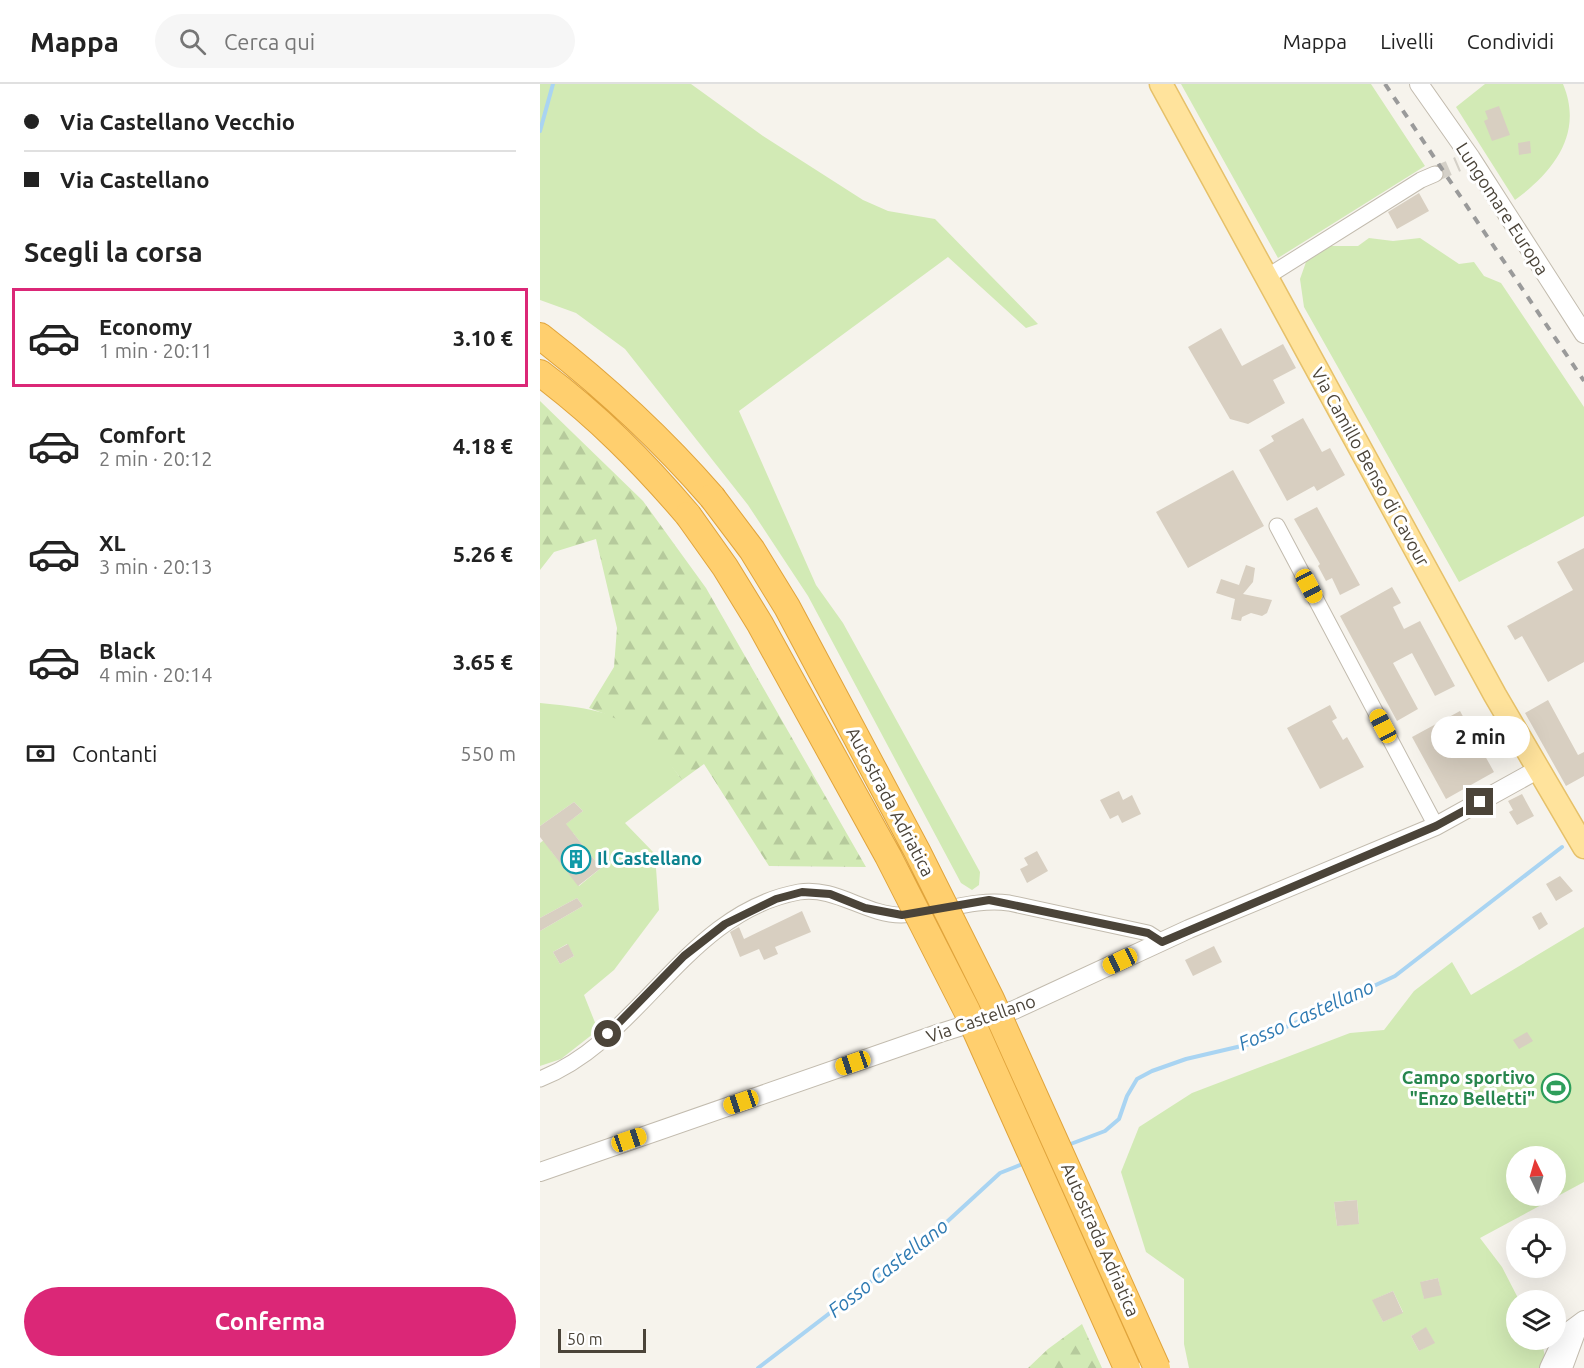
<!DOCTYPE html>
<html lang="it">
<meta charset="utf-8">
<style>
body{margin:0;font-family:Ubuntu,sans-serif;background:#f6f6f6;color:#222;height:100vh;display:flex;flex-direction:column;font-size:22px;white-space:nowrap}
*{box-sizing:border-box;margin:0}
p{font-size:20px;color:#767676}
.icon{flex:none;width:33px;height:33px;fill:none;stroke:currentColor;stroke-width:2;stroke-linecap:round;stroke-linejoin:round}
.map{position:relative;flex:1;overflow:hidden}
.panel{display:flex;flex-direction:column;background:#fff;width:540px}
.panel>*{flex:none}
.banner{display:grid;align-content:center;height:132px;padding:0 24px;background:#fff}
.needle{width:39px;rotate:355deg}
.fabs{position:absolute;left:966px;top:1062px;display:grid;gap:12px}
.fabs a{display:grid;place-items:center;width:60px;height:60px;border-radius:50%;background:#fff;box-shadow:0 6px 24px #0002;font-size:30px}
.scale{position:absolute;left:18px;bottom:15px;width:88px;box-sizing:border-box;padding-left:6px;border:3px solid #4b4439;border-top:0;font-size:16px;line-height:21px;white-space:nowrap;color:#4b4439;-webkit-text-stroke:4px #fff;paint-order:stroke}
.end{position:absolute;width:27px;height:27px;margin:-14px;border:8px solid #4b4439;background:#fff;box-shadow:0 0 0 3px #fff}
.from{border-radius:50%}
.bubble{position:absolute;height:42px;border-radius:21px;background:#fff;box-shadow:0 6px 24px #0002;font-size:20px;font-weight:700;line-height:42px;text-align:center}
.car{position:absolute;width:18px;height:36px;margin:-18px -9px;border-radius:8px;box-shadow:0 0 4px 2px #0007;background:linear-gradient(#f5c518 24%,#345 0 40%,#f5c518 0 76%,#345 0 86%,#f5c518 0)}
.banner b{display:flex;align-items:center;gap:21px;height:57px;font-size:22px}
.banner b+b{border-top:2px solid #e0e0e0}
.banner i{width:15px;height:15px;background:#222}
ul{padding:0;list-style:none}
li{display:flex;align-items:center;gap:18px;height:99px;margin:0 12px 9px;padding:0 12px;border:3px solid transparent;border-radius:0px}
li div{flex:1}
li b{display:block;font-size:22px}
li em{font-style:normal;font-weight:700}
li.active{border-color:#db2777}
li>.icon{width:54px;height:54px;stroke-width:1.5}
h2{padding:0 24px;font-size:27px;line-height:72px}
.pay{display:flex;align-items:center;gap:15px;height:66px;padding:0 24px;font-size:22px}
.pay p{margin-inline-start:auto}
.primary-button{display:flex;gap:12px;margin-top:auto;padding:12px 24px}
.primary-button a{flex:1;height:69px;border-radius:36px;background:#db2777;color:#fff;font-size:24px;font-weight:700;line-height:69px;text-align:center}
header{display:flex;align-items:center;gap:36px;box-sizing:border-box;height:84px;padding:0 30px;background:#fff;border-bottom:2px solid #e0e0e0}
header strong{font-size:28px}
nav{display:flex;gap:33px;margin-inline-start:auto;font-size:21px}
.search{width:420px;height:54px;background:#f6f6f6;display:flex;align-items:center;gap:15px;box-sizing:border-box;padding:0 21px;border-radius:33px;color:#767676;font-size:22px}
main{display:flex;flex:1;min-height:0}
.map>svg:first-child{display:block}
</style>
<header>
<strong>Mappa</strong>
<div class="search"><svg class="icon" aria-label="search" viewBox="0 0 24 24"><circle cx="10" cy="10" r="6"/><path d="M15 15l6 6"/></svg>Cerca qui</div>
<nav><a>Mappa</a><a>Livelli</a><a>Condividi</a></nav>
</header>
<main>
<section class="panel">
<div class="banner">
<b><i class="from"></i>Via Castellano Vecchio</b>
<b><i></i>Via Castellano</b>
</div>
<h2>Scegli la corsa</h2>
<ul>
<li class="active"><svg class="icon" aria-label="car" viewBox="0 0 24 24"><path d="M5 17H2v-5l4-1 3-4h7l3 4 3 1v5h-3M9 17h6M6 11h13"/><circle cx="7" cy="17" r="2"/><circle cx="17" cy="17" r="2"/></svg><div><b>Economy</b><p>1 min · 20:11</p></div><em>3.10 €</em></li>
<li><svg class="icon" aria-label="car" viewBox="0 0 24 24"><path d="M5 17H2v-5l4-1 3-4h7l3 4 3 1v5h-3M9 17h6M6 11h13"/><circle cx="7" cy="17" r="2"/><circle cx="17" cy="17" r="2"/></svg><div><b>Comfort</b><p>2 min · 20:12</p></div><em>4.18 €</em></li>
<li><svg class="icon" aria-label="car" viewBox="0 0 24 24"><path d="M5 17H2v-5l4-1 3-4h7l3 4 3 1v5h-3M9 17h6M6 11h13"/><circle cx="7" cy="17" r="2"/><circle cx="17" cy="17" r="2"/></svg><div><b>XL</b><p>3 min · 20:13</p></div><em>5.26 €</em></li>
<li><svg class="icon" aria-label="car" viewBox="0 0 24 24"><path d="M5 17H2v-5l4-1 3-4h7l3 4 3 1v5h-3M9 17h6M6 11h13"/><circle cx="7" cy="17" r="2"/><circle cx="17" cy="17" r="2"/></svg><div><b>Black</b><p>4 min · 20:14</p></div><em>3.65 €</em></li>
</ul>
<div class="pay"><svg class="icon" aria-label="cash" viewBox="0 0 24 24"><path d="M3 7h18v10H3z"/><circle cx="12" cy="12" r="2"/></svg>Contanti<p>550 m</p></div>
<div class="primary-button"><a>Conferma</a></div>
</section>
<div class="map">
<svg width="1044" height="1284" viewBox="0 0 1044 1284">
<defs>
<pattern id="forest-firs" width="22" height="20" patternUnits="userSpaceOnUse" patternTransform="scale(1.5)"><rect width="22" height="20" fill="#d2eab5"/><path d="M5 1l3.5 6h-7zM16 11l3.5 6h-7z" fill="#b6ca9c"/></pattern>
</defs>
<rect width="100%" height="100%" fill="#f6f3ec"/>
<path fill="#d2eab5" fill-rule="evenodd" d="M0,0H151L223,52L323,116L348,127L395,135L498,240L486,244L408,173L199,327L276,501L303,539L440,788L439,801L432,806L421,799L268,512L208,421L85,265L36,229L0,216Z
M641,0H831L885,82L738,174Z
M945,0H1023C1044,50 1013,88 975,116L916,23Z
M829,154L853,157L880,154L919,180L934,178L944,192L961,199L1044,323V432L919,498L764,223L760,195L766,178L790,162H818Z
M0,619C38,623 82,626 110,655C122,666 132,683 142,696L85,739L115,770L119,826L74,886L44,911L58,946L21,975L0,982V847L43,822L37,814L0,834V759L43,727L34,718L0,742ZM33,749L61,784L39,802L11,767ZM27,860L34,872L20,880L13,868Z
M1044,843V1098L940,1154L962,1183L979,1216H976V1256H1005L1002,1260L1005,1272L1000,1284H649L644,1260V1195L606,1168L581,1088L599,1043L652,1009L810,949L844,946L874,907L912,878L931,911ZM976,1072H1016V1112H976ZM817,1116L819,1139L797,1142L794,1118ZM898,1194L901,1210L884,1214L881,1198ZM853,1207L863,1228L843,1238L833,1216ZM886,1244L894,1258L879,1267L871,1252Z"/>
<path fill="url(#forest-firs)" d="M0,317L103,417L166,504L326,783L229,782L164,680L142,696C108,652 102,643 49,624L74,583L77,544L56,455L14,468L0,486Z
M542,1240L562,1284H488L508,1265Z"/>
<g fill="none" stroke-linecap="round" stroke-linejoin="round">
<path stroke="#a9d4f2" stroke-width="4" d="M0,47L13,0
M528,1061L565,1047L579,1035L587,1012L597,995L612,987L646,975L710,960L855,892L1022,763
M218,1284L397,1147L460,1089L485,1079"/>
</g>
<path fill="#d8cfc1" d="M959,22L970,51L952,57L944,37L948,35L945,27Z
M990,57L991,69L979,71L978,59Z
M879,109L889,127L857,145L848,128Z
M681,244L702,282L743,260L756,284L733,296L745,319L708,340L690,335L648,263Z
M763,334L782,368L790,364L805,391L777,407L774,402L747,417L719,366L734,357L731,352Z
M693,386L724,442L648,484L616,428Z
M777,423L820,501L800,511L792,494L786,497L778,482L780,480L754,435Z
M1044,464V578L1008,598L982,552L975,556L967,542L1033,506L1017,478Z
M706,481L715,484L713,498L703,510L732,516L727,529L722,532L711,529L702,533L701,537L691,535L695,515L676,509L681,495L699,501Z
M852,503L861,519L853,523L864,545L880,537L915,602L895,612L872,569L853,579L878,625L857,637L800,532Z
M1008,616L1038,671L1044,668V692L1026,702L985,629Z
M790,621L797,634L792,637L803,656L807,653L824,683L780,705L747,644Z
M920,627L954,688L906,715L872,653Z
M579,707L583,716L592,711L601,730L582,739L578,731L570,735L560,716Z
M982,710L994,732L977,741L969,728L973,726L968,717Z
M34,718L43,727L26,740L61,784L38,802L0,753V742Z
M497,767L508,787L487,799L480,785L488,781L484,774Z
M1020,792L1033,807L1016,817L1006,800Z
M37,814L43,822L0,847V834Z
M262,827L271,848L235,863L238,870L224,876L219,865L200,873L190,848L199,843L204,855Z
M1001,828L1008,840L999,846L992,833Z
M28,860L34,872L20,880L13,868Z
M674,862L682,878L653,892L645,876Z
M987,948L993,957L979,965L973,956Z
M817,1116L819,1140L797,1142L794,1118Z
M898,1194L902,1211L884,1215L880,1198Z
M853,1207L863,1229L843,1238L832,1216Z
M886,1243L895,1259L879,1267L871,1252Z"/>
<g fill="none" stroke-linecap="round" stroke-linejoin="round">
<path stroke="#d4d0c8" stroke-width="15" stroke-dasharray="15 8" stroke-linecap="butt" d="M895,90L918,80"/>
<g stroke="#c2bbae" stroke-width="17">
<path id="minor" d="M725,194L881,96L895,90
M737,442L896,742
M0,995C102,955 145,829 259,808C295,802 326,831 361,831C398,830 432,814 469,819L608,849L622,858"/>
</g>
<g stroke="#c2bbae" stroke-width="20">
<path id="tertiary" d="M879,0L931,74L1044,250
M0,1088L400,949L474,926L649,845L896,742L997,686
M1009,1284L1025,1250L1044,1236
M1023,1284L1038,1243"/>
</g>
<g stroke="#e6c16a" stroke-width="25">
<path id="primary" d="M621,0L955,611L1044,763"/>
</g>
<g stroke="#e0a43c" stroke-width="28">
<path id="motorway" d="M0,252C63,301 120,353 172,413
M0,289C57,332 102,377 148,431"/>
</g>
<use href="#minor" stroke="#fff" stroke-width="15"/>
<use href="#tertiary" stroke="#fff" stroke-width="18"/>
<use href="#primary" stroke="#ffe39c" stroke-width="22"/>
<use href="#motorway" stroke="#ffcf6e" stroke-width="26"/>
<path stroke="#9a9a9a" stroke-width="4" stroke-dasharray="8 8" stroke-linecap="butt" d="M845,0L1044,297"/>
<g stroke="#e0a43c" stroke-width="28" stroke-linecap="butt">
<path id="motorway-bridge" d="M172,413L212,466L247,523L377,767L451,915L617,1284
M148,431L185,483L220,540L348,772L427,927L587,1284"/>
</g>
<use href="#motorway-bridge" stroke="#ffcf6e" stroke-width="26"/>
</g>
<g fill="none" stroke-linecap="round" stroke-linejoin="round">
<path stroke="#4b4439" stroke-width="8" d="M68,950L144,872L185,840L236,815L262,808L290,810L325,824L362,831L449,816L608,849L622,858L896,742L940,718"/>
</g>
<defs>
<g id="building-ring" transform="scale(1.5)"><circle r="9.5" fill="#fff" stroke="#0f9aa8" stroke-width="1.5"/><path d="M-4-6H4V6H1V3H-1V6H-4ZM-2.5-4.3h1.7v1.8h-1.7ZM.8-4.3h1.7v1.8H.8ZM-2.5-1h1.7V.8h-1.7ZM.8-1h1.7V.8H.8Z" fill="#0f9aa8"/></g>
<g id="stadium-ring" transform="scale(1.5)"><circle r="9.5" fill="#fff" stroke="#2e9e5b" stroke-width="1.5"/><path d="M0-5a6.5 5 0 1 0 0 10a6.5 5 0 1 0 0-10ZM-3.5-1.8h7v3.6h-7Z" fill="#2e9e5b"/></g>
</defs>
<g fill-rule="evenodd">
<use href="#building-ring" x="36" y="775"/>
<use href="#stadium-ring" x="1016" y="1004"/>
</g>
<g text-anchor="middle" stroke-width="6" stroke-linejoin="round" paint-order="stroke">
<g font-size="18" fill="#4b4439" stroke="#fff">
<text transform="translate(962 125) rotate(57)" y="6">Lungomare Europa</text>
<text transform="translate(830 383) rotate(61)" y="6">Via Camillo Benso di Cavour</text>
<text transform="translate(350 718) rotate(62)" y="6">Autostrada Adriatica</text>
<text transform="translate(441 935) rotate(-19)" y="6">Via Castellano</text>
<text transform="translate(560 1156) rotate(66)" y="6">Autostrada Adriatica</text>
</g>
<g font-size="18" font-weight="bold" fill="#0d838f" stroke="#fff" text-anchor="start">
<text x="57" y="781">Il Castellano</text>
</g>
<g font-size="18" font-weight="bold" fill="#27864d" stroke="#fff" text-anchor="end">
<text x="995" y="1000">Campo sportivo<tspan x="995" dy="21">"Enzo Belletti"</tspan></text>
</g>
<g font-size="20" font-style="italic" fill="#2e7ab2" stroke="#fff">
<text transform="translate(766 931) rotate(-24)" y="7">Fosso Castellano</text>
<text transform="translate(348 1184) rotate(-38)" y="7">Fosso Castellano</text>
</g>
</g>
</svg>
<div class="fabs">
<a><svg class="needle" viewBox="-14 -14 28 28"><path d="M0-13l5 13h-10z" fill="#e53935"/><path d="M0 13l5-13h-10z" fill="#767676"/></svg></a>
<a><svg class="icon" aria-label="locate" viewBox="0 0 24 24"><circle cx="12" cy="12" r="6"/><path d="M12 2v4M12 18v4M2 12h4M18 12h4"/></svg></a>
<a><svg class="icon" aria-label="layers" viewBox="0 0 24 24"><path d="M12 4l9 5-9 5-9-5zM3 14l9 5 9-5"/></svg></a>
</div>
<div class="scale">50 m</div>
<i class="end from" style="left:68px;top:950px"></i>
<i class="end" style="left:940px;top:718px"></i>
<div class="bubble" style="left:891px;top:632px;width:99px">2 min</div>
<i class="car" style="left:769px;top:502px;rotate:152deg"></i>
<i class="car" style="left:843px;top:642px;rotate:332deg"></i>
<i class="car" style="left:580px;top:877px;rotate:245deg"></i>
<i class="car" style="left:313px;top:979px;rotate:251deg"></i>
<i class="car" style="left:201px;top:1018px;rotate:251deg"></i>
<i class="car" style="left:89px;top:1056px;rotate:71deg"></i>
</div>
</main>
